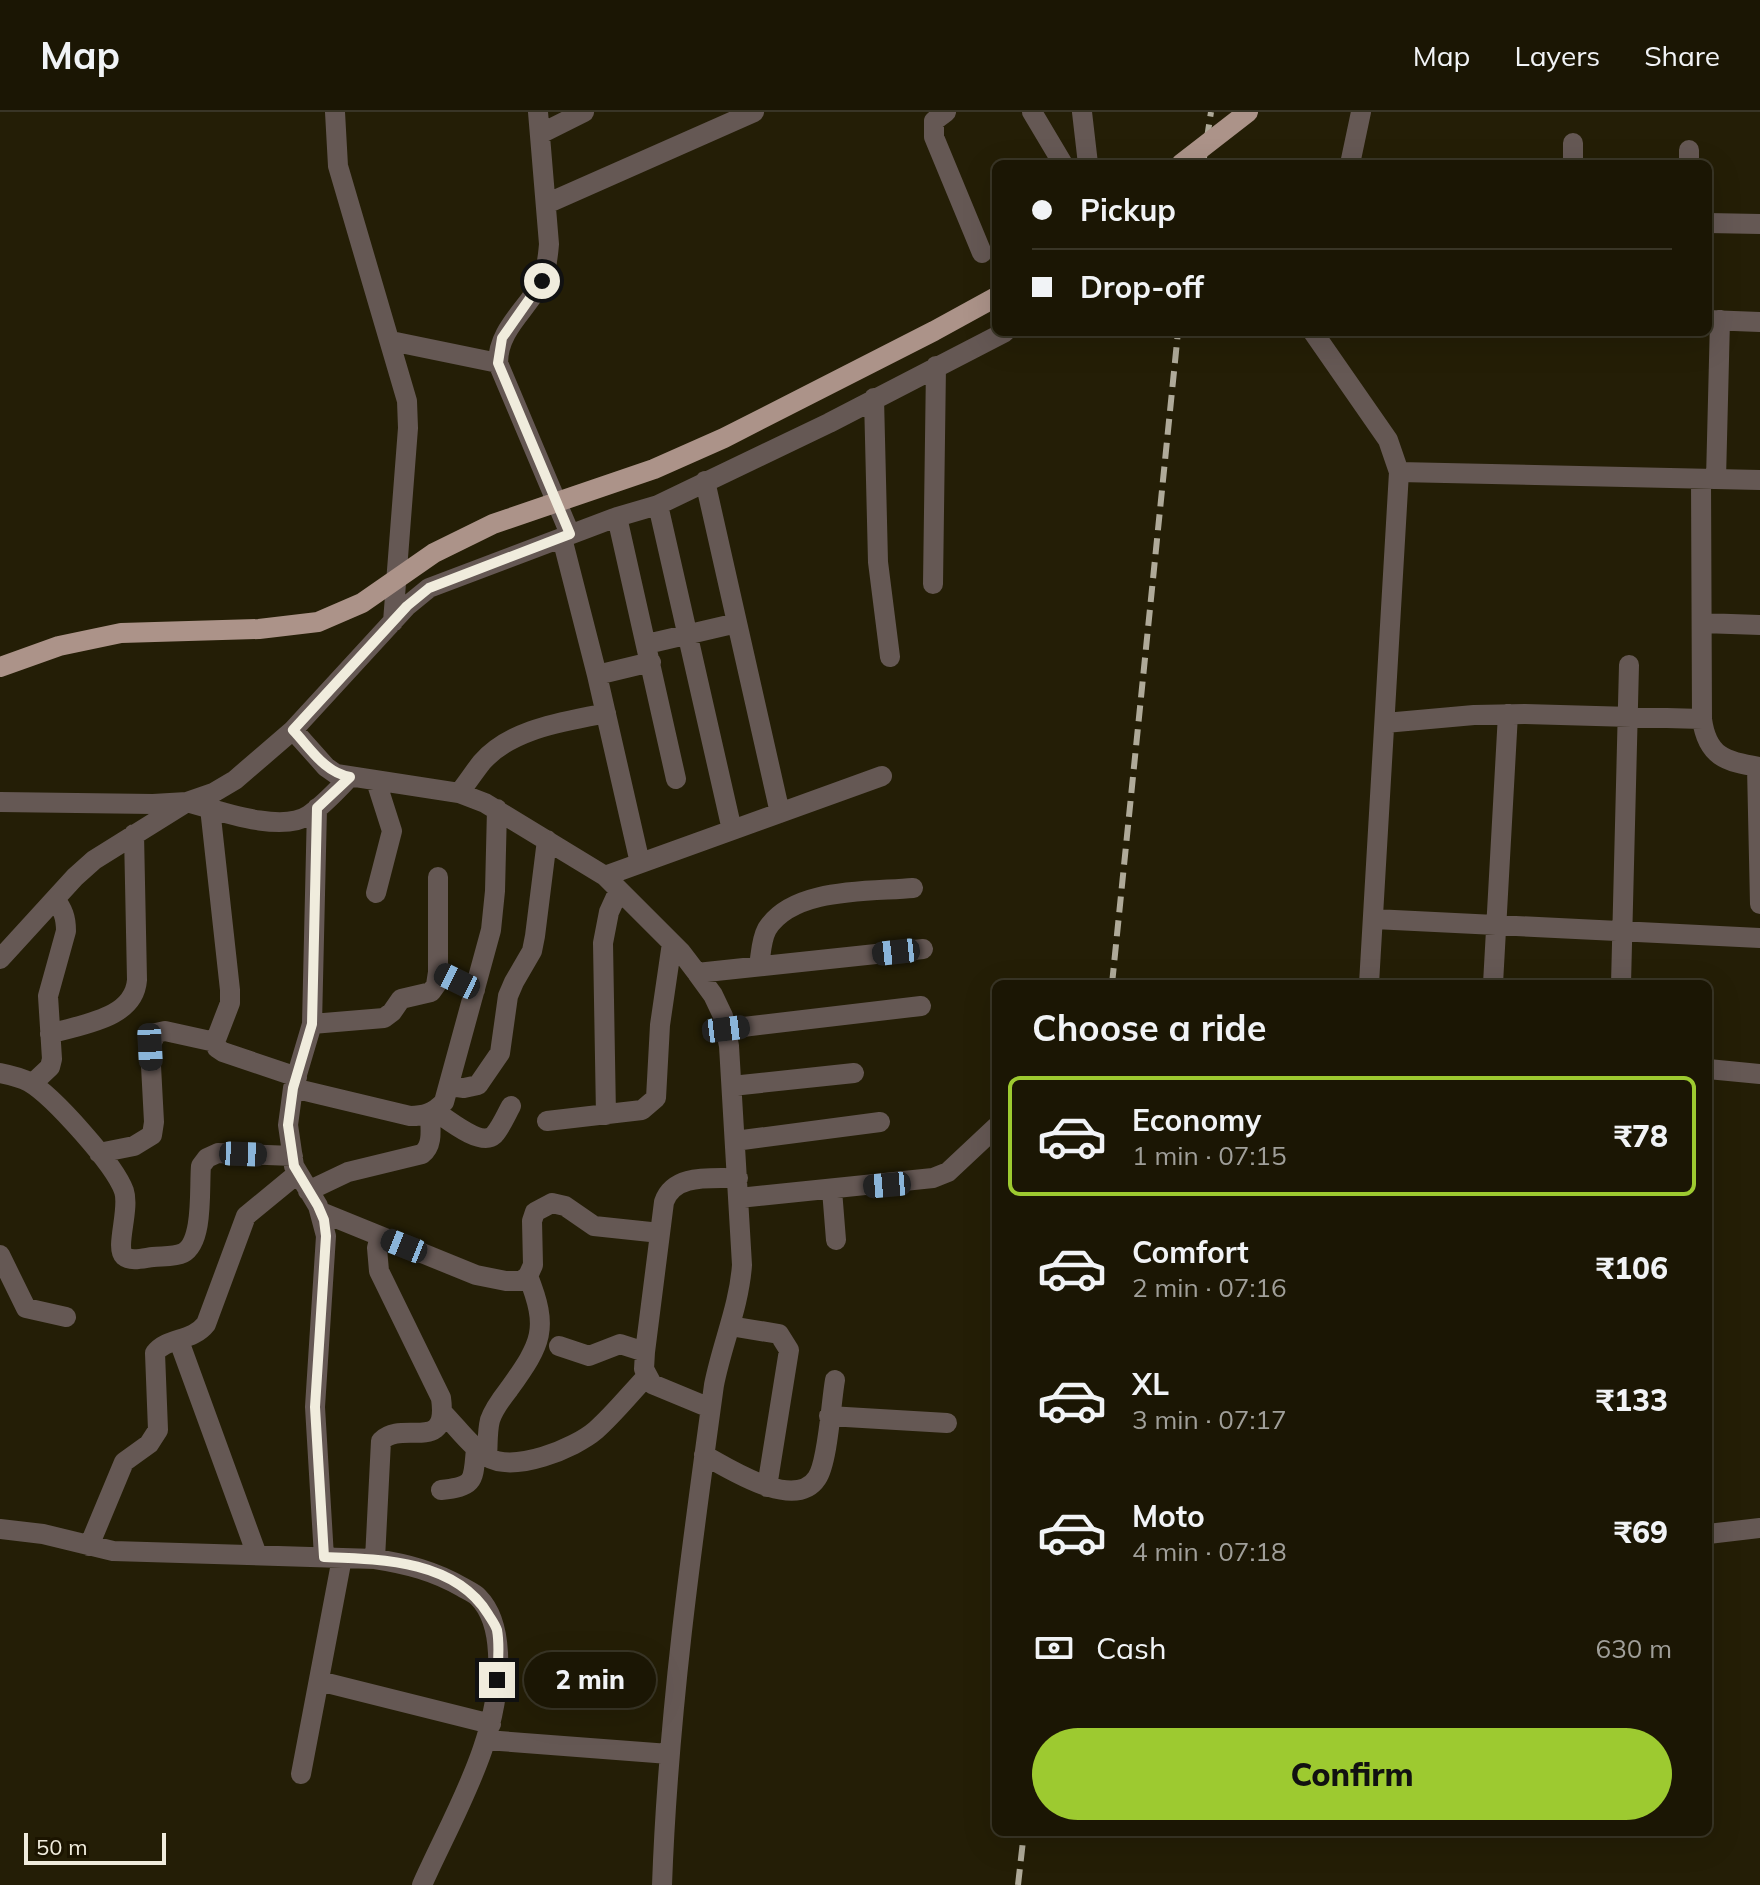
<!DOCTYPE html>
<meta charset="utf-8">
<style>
body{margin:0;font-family:Mulish,sans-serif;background:#241f0e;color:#f1f3f6;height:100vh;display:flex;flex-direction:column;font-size:30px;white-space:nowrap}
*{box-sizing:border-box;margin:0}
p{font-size:26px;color:#a09f9a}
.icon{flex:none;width:44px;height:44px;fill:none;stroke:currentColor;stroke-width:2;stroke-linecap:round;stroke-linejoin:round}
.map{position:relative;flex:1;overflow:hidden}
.drawer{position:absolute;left:992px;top:868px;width:720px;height:856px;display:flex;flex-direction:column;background:#1b1604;border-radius:12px;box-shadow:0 8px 32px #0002,0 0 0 2px #393526}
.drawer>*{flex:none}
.guide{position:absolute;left:992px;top:48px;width:720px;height:176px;border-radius:12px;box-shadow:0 8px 32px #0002,0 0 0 2px #393526;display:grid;align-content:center;height:176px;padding:0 40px;background:#1b1604}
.scale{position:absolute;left:24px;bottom:20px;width:142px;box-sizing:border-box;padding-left:8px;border:4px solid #f0ecdd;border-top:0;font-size:22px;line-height:28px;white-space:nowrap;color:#f0ecdd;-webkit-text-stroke:6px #1b1400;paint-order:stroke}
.end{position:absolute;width:36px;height:36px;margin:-18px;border:10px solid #f0ecdd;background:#111;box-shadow:0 0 0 4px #111}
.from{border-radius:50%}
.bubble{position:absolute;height:56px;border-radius:28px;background:#1b1604;box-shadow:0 8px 32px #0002,0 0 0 2px #393526;font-size:26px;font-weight:800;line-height:56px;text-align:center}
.car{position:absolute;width:24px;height:48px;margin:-24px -12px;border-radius:10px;box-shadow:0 0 6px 2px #0007;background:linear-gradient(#222 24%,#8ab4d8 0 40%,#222 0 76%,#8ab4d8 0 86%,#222 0)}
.guide b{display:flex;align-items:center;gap:28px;height:76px;font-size:30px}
.guide b+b{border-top:2px solid #393526}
.guide i{width:20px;height:20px;background:#f1f3f6}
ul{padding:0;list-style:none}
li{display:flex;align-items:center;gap:24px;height:120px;margin:0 16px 12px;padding:0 24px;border:4px solid transparent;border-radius:12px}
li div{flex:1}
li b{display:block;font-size:30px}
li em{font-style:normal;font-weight:800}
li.current{border-color:#9dca30}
li>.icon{width:72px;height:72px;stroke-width:1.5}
h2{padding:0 40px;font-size:36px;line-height:96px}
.pay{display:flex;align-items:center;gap:20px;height:88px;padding:0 40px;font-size:30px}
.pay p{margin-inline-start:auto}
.button{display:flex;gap:16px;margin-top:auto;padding:16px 40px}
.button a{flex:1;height:92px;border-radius:48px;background:#9dca30;color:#111;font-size:32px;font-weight:800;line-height:92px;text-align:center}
header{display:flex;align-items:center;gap:48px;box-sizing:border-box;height:112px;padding:0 40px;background:#1b1604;border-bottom:2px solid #393526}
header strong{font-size:38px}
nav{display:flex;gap:44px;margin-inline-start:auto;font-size:28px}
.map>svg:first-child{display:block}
</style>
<header>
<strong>Map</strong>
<nav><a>Map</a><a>Layers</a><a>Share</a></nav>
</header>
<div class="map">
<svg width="1760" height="1773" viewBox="0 0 1760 1773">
<rect width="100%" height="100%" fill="#241e06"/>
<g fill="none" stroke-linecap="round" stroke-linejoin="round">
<path stroke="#655854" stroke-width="20" d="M335,0L338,54L407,289L408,316L393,510
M538,0L549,132C548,144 547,157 542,169C527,198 498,217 498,251L570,422
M946,0L934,9V25L982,141
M1032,0L1063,52
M1082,0L1088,52
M540,22L584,0
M1689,38V52
M1350,52L1361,0
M1573,52V31
M546,92L754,0
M1708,111L1760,112
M1708,208L1760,210
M1313,220L1388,328L1399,360L1369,872
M391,229L498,251
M874,286L878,450L890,545
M1399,360L1760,368
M1701,367L1702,607C1707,644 1725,650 1760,655
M1716,367L1720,208
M705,369L780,701
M658,393L732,718
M617,405L676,667
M562,426L597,563L640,751
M933,472L936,254
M1702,511L1760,513
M647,532L737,511
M597,563L651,550
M1385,611L1474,603L1525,602L1702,607
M293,618L326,655L336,662L459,681L485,691L605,764L681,840L697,861L713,883L723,904L729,934L742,1153C739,1195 722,1232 714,1273C691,1439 668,1605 662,1773
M1757,655L1760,792
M376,669L392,719L376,781
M459,681C467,671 474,660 482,650C512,616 564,610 606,601
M0,690L153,692L187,690L213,681L235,668L293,618L407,494L429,476L617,405L658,393L829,311L1005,220
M210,696L230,878V891L215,930L217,936L223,940L297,965
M317,696L312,912L293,976L288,1013L294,1054L318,1094L326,1124L315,1295L324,1445
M605,764L882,664
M1374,807L1760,826
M0,847L75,765L94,748L187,690C217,698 281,722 309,703C324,693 337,678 350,665
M759,854C761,842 761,828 767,817C793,775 870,780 913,776
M438,860L475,878
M697,861L923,837
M1493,872L1508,602
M1621,872L1629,553
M312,912L384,906L392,900L401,887L431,880L436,873L438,860V765
M726,917L921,894
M50,922C82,912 134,907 137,868L134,722
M1708,957L1760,962
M0,961C10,963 20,965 29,970C53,984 115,1053 124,1079C130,1097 115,1136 124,1144C131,1150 144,1146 153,1145C162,1144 175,1145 183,1141C204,1130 199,1076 201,1054L207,1046L218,1041L293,1044
M32,972L50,955L52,947L48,884L66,819C66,805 63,798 55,787
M450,974L464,976L478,973L500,941L508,884L514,870L532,839L535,824L547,728
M732,974L854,961
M293,976L410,1004C425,1004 433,1001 444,990L491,818L495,779L497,697
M435,999C447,1007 481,1035 494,1023C501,1015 506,1003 511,994
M606,1003L603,831L609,800L619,778
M547,1009L642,998L656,986L660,913L672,831
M735,1029L880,1010
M99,1041L134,1034L152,1023L154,1010L150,935L156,921L165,919L215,930
M832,1078L836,1128
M308,1079L348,1060L422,1042C434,1033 430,1015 430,1002
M739,1086L933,1066L948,1060L996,1015
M321,1100L476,1163L506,1169H521L528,1164L533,1153L532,1109L535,1100L552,1091L565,1094L594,1114L660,1121
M0,1143L26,1196L66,1205
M730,1214L779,1222L789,1238L767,1375
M179,1229L257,1443
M559,1234L589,1244L620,1232L645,1240
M710,1296L652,1272L644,1257L645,1240L664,1090C674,1061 711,1067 738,1066
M443,1301C457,1315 470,1334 487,1345C514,1361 574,1337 596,1318C614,1302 630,1282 647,1264
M829,1304L947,1311
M704,1343C728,1356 795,1400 817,1366C828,1350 831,1290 835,1268
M487,1345C488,1333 487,1320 490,1308C494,1296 502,1286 509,1277C542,1231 549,1217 528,1164
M441,1378C476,1374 473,1369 476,1336
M0,1417L43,1422L113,1439L375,1447C407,1452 434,1459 462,1475C467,1478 474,1481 478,1485C493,1500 497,1521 498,1541C502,1625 455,1699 422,1773
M1708,1422L1760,1416
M89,1434L124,1350L149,1332L158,1318L155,1241C167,1225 192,1230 206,1212L246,1104L297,1062
M375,1447L381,1329C403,1307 449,1343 441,1286L379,1159L377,1136L380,1124
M319,1569L491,1612
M486,1628L669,1642
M301,1662L342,1446"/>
<path stroke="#afaa99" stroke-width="6" stroke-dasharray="16 8" stroke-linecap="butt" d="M1203,52L1211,0
M1112,872L1178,220
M1018,1773L1024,1720"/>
<path stroke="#ac9389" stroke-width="20" d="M1181,52L1248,0
M0,555L59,534L121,521L259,517L318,510L362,491L434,441L493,412L654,357L724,326L934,219L996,185"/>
</g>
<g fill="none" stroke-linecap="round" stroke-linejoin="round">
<path stroke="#f0ecdd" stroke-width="10" d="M497,1568C498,1552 500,1534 497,1518C495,1512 491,1507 488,1502C455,1448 380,1447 324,1445L315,1295L326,1124L324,1108L318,1094L294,1054L288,1013L293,976L312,912L317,696L350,665C324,660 311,637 293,618L407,494L429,476L570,422L498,251L502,226L542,169"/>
</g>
</svg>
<div class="scale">50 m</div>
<i class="end from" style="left:542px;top:169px"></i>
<i class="end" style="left:497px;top:1568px"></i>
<div class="bubble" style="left:524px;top:1540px;width:132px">2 min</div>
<i class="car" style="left:896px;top:840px;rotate:264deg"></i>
<i class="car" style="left:457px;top:869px;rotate:296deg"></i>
<i class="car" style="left:726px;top:917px;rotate:83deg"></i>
<i class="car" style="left:150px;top:935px;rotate:177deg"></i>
<i class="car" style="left:243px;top:1042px;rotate:92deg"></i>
<i class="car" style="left:887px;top:1073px;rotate:265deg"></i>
<i class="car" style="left:404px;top:1134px;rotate:292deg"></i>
<div class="guide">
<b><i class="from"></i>Pickup</b>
<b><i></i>Drop-off</b>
</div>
<section class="drawer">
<h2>Choose a ride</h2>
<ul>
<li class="current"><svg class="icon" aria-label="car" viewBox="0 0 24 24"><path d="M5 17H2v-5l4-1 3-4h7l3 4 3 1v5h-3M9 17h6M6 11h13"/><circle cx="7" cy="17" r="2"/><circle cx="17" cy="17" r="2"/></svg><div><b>Economy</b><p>1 min · 07:15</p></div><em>₹78</em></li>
<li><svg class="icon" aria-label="car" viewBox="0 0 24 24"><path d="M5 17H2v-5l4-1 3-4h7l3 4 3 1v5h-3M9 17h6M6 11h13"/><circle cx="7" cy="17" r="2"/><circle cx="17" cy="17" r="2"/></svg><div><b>Comfort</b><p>2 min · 07:16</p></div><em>₹106</em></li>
<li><svg class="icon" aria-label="car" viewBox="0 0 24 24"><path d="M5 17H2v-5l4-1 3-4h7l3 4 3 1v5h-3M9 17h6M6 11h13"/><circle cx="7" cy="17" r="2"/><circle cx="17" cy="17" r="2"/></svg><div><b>XL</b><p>3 min · 07:17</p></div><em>₹133</em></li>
<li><svg class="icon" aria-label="car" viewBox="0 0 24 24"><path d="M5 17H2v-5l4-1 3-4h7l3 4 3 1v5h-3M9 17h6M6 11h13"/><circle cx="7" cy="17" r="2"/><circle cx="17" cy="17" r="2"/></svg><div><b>Moto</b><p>4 min · 07:18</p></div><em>₹69</em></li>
</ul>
<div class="pay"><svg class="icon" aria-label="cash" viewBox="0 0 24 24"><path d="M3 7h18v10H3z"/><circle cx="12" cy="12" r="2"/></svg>Cash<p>630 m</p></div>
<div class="button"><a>Confirm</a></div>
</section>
</div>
